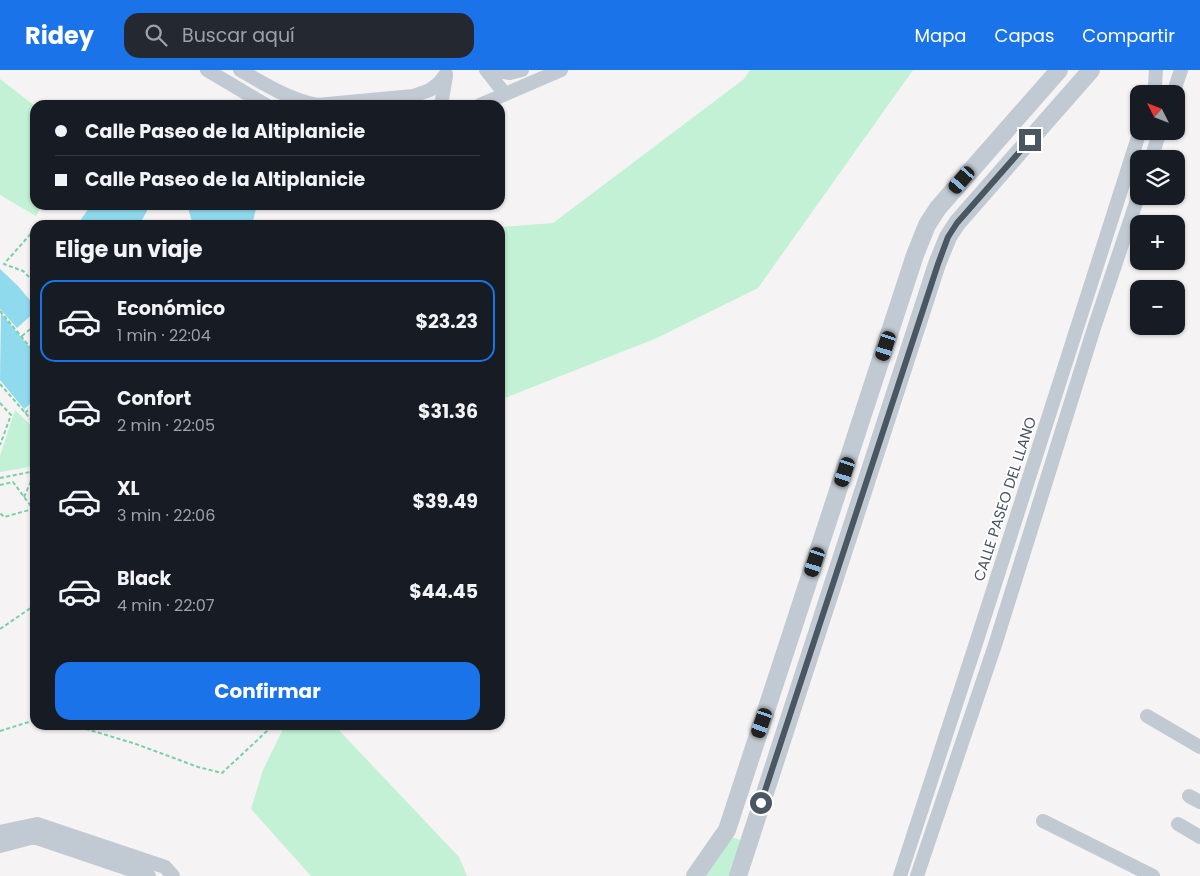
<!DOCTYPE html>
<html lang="es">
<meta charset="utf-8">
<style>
body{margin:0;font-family:Poppins,sans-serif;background:#242831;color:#f1f3f6;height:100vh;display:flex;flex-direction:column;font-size:19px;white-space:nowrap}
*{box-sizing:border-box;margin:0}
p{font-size:16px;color:#9ea1a6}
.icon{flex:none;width:28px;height:28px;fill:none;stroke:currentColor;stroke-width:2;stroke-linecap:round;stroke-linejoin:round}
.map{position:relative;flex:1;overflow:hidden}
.sheet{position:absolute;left:30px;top:150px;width:475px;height:510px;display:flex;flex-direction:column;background:#171b24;border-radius:15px;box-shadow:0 1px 4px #0004}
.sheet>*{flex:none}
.banner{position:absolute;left:30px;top:30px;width:475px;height:110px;border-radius:15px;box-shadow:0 1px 4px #0004;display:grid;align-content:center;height:110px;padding:0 25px;background:#171b24}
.needle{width:32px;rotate:312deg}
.buttons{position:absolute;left:1130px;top:15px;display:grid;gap:10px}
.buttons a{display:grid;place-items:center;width:55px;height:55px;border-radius:10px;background:#171b24;box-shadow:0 1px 4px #0004;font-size:25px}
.end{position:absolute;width:22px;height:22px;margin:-11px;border:6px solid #4a5661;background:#fff;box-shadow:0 0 0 2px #fff}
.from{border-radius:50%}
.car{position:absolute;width:15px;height:30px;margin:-15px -8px;border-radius:6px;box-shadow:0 0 4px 1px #0007;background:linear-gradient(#222 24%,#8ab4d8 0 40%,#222 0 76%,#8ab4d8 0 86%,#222 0)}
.banner b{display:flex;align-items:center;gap:18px;height:48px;font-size:19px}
.banner b+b{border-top:1px solid #363941}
.banner i{width:12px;height:12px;background:#f1f3f6}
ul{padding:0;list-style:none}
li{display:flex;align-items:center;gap:15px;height:82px;margin:0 10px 8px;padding:0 15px;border:2px solid transparent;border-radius:15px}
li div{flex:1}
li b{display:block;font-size:19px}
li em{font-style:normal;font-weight:700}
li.selected{border-color:#1a73e8}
li>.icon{width:45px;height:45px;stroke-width:1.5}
h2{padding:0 25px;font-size:22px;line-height:60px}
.cta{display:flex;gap:10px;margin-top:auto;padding:10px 25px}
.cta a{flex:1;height:58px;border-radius:15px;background:#1a73e8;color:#fff;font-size:20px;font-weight:700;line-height:58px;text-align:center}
header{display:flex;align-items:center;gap:30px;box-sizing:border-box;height:70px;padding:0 25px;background:#1a73e8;color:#fff}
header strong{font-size:24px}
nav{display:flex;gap:28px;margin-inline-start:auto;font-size:18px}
.search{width:350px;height:45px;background:#242831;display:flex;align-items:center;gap:12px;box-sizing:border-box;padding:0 18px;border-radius:15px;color:#9ea1a6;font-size:19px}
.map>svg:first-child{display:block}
</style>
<header>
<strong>Ridey</strong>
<div class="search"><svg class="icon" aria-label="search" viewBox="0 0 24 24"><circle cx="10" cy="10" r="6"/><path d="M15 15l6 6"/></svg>Buscar aquí</div>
<nav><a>Mapa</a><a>Capas</a><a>Compartir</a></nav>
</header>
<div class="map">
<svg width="1200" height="806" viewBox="0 0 1200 806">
<rect width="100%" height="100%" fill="#f5f3f3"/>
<path fill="#c3f1d5" d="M750,0H913L758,218L657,268L500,330V157L553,153L744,9Z
M0,9L35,36V135H42L36,146L0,125Z
M15,340L35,359V396L0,402V386Z
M285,655H334L459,787L467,806H311L251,739L263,700Z
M728,766L744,771L732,806H701Z"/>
<path fill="#90daee" d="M85,135H147V141L139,155H77L87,141Z
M187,135H257L252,155H193Z
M0,199L18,216L35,236V242L17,258L0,239Z
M1,243L35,284V330L24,339L0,310Z"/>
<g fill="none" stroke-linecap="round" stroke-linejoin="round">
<path stroke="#7ad0a6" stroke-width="2" stroke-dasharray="4 2.5" stroke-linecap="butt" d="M38,155L40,153
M35,159L4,194L23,201L35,213
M0,241L35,283
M22,266L35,255
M0,314L35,354
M0,333L11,345L0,375
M25,343L35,334
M0,408L35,401
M0,415L13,412L33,439L4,447L0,443
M24,427L35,402
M0,559L35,535
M73,655L136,674L198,697L222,703L267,661L271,655
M0,661L35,650"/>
<path stroke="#c1cad2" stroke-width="14" d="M207,0L266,35
M240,0C264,14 290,30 317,35L413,26L430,20L439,13L446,4
M486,0L505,24
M493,0L510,3L522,0
M1152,24L1155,15L1156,0
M1173,24L1181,0
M441,35L446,6
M480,35L561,0
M1151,89L1160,61
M1147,646L1200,677
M1189,726L1200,732
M1043,751L1153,806
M1178,754L1200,767
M0,762L37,754L165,797L173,806
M0,776L34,767L149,806
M900,806L977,570L1140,61
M917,806L995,575L1094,258L1139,124"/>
<path stroke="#c1cad2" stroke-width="18" d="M695,806L727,760L915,185L927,155L938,138L1059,0
M738,806L937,194L948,167L957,153L1091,0"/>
</g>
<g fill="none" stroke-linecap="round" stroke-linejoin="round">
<path stroke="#4a5661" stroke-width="6" d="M761,733L938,194L948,167L957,153L1030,70"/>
</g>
<g text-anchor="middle" stroke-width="4" stroke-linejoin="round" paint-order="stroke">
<g font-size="15" fill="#4a5661" stroke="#fff">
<text transform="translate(1005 429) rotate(-72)" y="5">CALLE PASEO DEL LLANO</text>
</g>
</g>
</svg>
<div class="buttons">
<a><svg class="needle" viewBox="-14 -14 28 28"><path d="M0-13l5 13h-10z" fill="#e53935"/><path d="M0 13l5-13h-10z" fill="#9ea1a6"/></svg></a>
<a><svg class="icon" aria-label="layers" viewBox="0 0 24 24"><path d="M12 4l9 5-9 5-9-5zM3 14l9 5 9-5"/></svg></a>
<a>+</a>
<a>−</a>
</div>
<i class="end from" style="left:761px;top:733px"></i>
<i class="end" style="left:1030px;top:70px"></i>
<i class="car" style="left:962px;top:110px;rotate:221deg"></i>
<i class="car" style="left:886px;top:276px;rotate:198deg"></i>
<i class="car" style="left:845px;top:402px;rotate:198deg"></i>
<i class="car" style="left:815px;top:492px;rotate:198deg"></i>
<i class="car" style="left:762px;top:653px;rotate:199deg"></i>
<div class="banner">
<b><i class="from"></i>Calle Paseo de la Altiplanicie</b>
<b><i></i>Calle Paseo de la Altiplanicie</b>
</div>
<section class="sheet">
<h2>Elige un viaje</h2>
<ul>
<li class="selected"><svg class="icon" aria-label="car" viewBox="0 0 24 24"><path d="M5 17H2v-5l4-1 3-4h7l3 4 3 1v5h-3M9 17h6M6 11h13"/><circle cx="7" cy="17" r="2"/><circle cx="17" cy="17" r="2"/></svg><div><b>Económico</b><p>1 min · 22:04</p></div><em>$23.23</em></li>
<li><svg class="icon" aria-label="car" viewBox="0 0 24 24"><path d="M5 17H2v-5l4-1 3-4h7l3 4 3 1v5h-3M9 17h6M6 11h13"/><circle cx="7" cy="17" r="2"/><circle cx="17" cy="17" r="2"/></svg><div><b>Confort</b><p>2 min · 22:05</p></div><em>$31.36</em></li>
<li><svg class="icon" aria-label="car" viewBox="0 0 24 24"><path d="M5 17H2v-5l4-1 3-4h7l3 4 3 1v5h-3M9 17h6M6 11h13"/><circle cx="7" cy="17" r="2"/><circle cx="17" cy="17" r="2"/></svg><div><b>XL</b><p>3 min · 22:06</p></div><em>$39.49</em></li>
<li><svg class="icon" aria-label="car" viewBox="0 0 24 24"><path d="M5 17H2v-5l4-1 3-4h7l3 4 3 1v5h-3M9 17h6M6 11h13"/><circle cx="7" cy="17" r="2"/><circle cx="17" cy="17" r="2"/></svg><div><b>Black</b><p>4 min · 22:07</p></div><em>$44.45</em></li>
</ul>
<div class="cta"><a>Confirmar</a></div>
</section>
</div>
